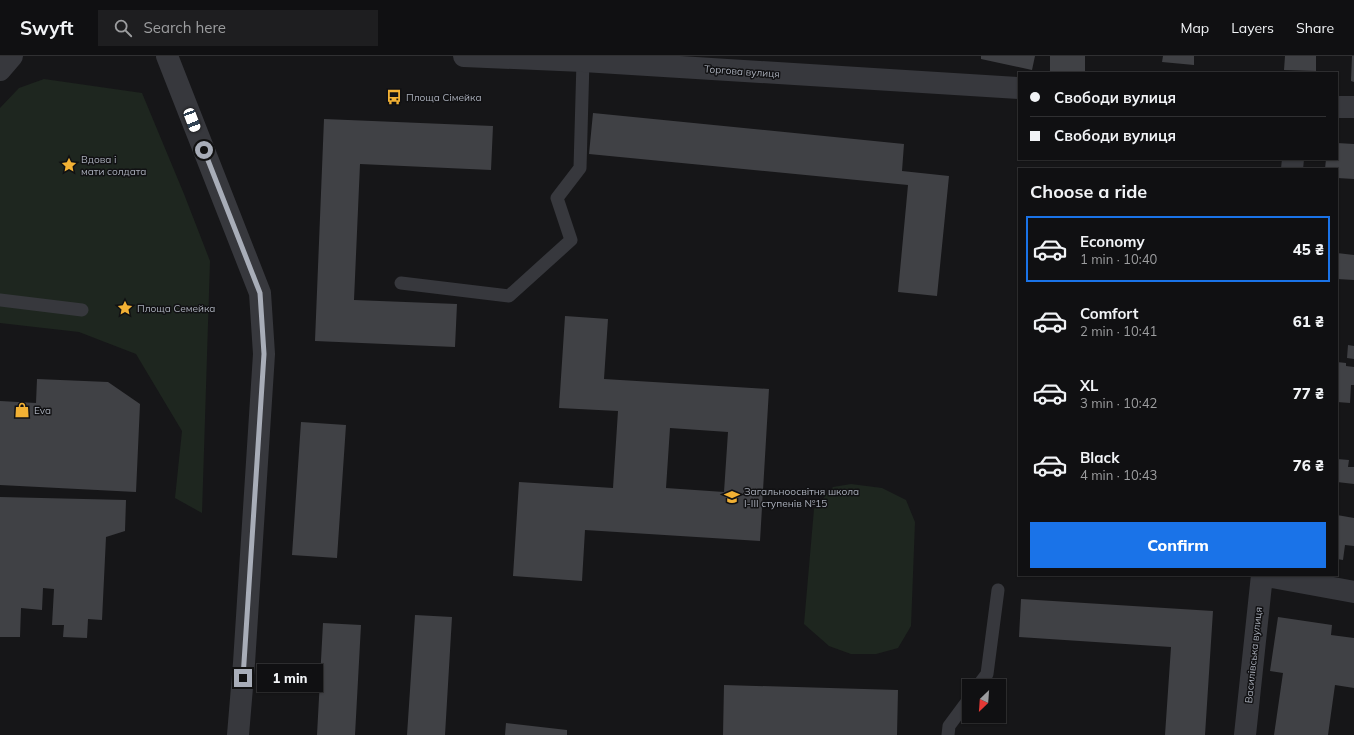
<!DOCTYPE html>
<meta charset="utf-8">
<style>
body{margin:0;font-family:Mulish,sans-serif;background:#1e1e20;color:#f1f3f6;height:100vh;display:flex;flex-direction:column;font-size:15px;white-space:nowrap}
*{box-sizing:border-box;margin:0}
p{font-size:13px;color:#9c9d9f}
.icon{flex:none;width:22px;height:22px;fill:none;stroke:currentColor;stroke-width:2;stroke-linecap:round;stroke-linejoin:round}
.map{position:relative;flex:1;overflow:hidden}
.details{position:absolute;left:1018px;top:112px;width:320px;height:408px;display:flex;flex-direction:column;background:#101012;border-radius:0px;box-shadow:0 1px 3px #0004,0 0 0 1px #303032}
.details>*{flex:none}
.guide{position:absolute;left:1018px;top:16px;width:320px;height:88px;border-radius:0px;box-shadow:0 1px 3px #0004,0 0 0 1px #303032;display:grid;align-content:center;height:88px;padding:0 12px;background:#101012}
.needle{width:26px;rotate:205deg}
.controls{position:absolute;left:962px;top:623px;display:grid;gap:8px}
.controls a{display:grid;place-items:center;width:44px;height:44px;border-radius:0px;background:#101012;box-shadow:0 1px 3px #0004,0 0 0 1px #303032;font-size:20px}
.end{position:absolute;width:18px;height:18px;margin:-9px;border:5px solid #a8adb8;background:#111;box-shadow:0 0 0 2px #111}
.from{border-radius:50%}
.bubble{position:absolute;height:28px;border-radius:0px;background:#101012;box-shadow:0 1px 3px #0004,0 0 0 1px #303032;font-size:13px;font-weight:800;line-height:28px;text-align:center}
.car{position:absolute;width:12px;height:24px;margin:-12px -6px;border-radius:5px;box-shadow:0 0 3px 1px #0007;background:linear-gradient(#fff 24%,#345 0 40%,#fff 0 76%,#345 0 86%,#fff 0)}
.guide b{display:flex;align-items:center;gap:14px;height:38px;font-size:15px}
.guide b+b{border-top:1px solid #303032}
.guide i{width:10px;height:10px;background:#f1f3f6}
ul{padding:0;list-style:none}
li{display:flex;align-items:center;gap:12px;height:66px;margin:0 8px 6px;padding:0 4px;border:2px solid transparent;border-radius:0px}
li div{flex:1}
li b{display:block;font-size:15px}
li em{font-style:normal;font-weight:800}
li.on{border-color:#1a73e8}
li>.icon{width:36px;height:36px;stroke-width:1.5}
h2{padding:0 12px;font-size:18px;line-height:48px}
.button{display:flex;gap:8px;margin-top:auto;padding:8px 12px}
.button a{flex:1;height:46px;border-radius:0px;background:#1a73e8;color:#fff;font-size:16px;font-weight:800;line-height:46px;text-align:center}
header{display:flex;align-items:center;gap:24px;box-sizing:border-box;height:56px;padding:0 20px;background:#101012;border-bottom:1px solid #303032}
header strong{font-size:19px}
nav{display:flex;gap:22px;margin-inline-start:auto;font-size:14px}
.search{width:280px;height:36px;background:#1e1e20;display:flex;align-items:center;gap:10px;box-sizing:border-box;padding:0 14px;border-radius:0px;color:#9c9d9f;font-size:15px}
.map>svg:first-child{display:block}
</style>
<header>
<strong>Swyft</strong>
<div class="search"><svg class="icon" aria-label="search" viewBox="0 0 24 24"><circle cx="10" cy="10" r="6"/><path d="M15 15l6 6"/></svg>Search here</div>
<nav><a>Map</a><a>Layers</a><a>Share</a></nav>
</header>
<div class="map">
<svg width="1354" height="679" viewBox="0 0 1354 679">
<rect width="100%" height="100%" fill="#161618"/>
<path fill="#1e261f" d="M44,23L142,37L184,138L210,205L202,457L175,442L182,375L136,298L79,276L0,267V52L19,32Z
M851,428L882,432L906,444L915,466L911,570L898,592L876,598H851L829,590L804,568L814,453L833,431Z"/>
<path fill="#404145" fill-rule="evenodd" d="M981,0H1035L1032,14L981,3Z
M1050,0H1085V17H1050Z
M1163,0H1194V9L1162,6Z
M1285,0H1316V15L1284,14Z
M1352,0H1354V26L1351,25Z
M593,57L904,88L902,115L949,120L937,240L898,236L908,129L589,98Z
M324,63L493,70L491,114L360,108L354,244L457,248L455,291L315,285Z
M1337,87L1354,88V123L1337,122V113H1325L1326,103H1337Z
M1337,197L1354,199V224L1337,223Z
M565,260L608,263L604,323L769,333L760,485L585,474L582,525L513,520L519,426L613,432L618,355L559,352ZM670,372L728,376L724,436L666,432Z
M1348,289L1354,290V303L1347,302Z
M1337,306L1346,307V310L1354,311V329H1351L1350,347L1337,346Z
M37,323L108,326L140,348L136,436L0,429V345L36,347Z
M301,366L346,369L337,502L292,499Z
M1337,403L1349,404L1348,411H1354V428L1337,426Z
M0,441L126,444L125,475L106,481L102,564L88,563L87,582L63,581L64,569H52L54,533L43,532L42,554L21,552L20,581H0Z
M1337,459L1354,462V490L1345,489L1343,504L1337,503Z
M1021,543L1213,555L1205,679H1165L1171,591L1019,581Z
M415,559L452,561L445,679H407Z
M1278,561L1332,569L1331,579L1354,582V632L1335,629L1328,679H1274L1283,617L1270,615Z
M323,567L361,569L355,679H317Z
M724,629L898,634L897,679H723Z
M506,667L567,674V679H505Z"/>
<g fill="none" stroke-linecap="round" stroke-linejoin="round">
<path stroke="#37383d" stroke-width="13" d="M401,227L509,240L571,184L557,142L580,112L583,5
M0,244L82,254
M978,630L987,618L998,534
M948,679L949,670L969,643"/>
<path stroke="#37383d" stroke-width="22" d="M0,14L12,0
M1292,113L1293,103
M1245,679L1262,519L1354,536"/>
<path stroke="#37383d" stroke-width="22" d="M167,0L260,237L264,298L244,607L238,679
M464,0L583,5L1019,32
M1337,51H1354"/>
</g>
<g fill="none" stroke-linecap="round" stroke-linejoin="round">
<path stroke="#a8adb8" stroke-width="5" d="M204,94L260,237L264,298L243,622"/>
</g>
<defs>
<g id="bus-bare" transform="scale(1.2)"><path d="M-5-6H5V4H4V6H2V4H-2V6H-4V4H-5ZM-3.5-4V0h7V-4ZM-3.5 1.2v1.5H-2V1.2ZM2 1.2v1.5H3.5V1.2Z" fill="#f2b134" stroke="#111113" stroke-width="2.5" paint-order="stroke"/></g>
<g id="sight-bare" transform="scale(1.2)"><path d="M0-6L1.8-2.2L6-1.7L2.9 1.2L3.7 5.4L0 3.3L-3.7 5.4L-2.9 1.2L-6-1.7L-1.8-2.2Z" fill="#f2b134" stroke="#111113" stroke-width="2.5" paint-order="stroke"/></g>
<g id="shop-bare" transform="scale(1.2)"><path d="M-5-2.5h2.3a2.7 3.5 0 0 1 5.4 0H5L5.5 6h-11ZM-1.5-2.5h3a1.5 2.3 0 0 0-3 0Z" fill="#f2b134" stroke="#111113" stroke-width="2.5" paint-order="stroke"/></g>
<g id="school-bare" transform="scale(1.2)"><path d="M0-5L7-2L0 1L-7-2ZM-4 1L0 2.5L4 1V4Q0 6-4 4Z" fill="#f2b134" stroke="#111113" stroke-width="2.5" paint-order="stroke"/></g>
</defs>
<g fill-rule="evenodd">
<use href="#bus-bare" x="394" y="41"/>
<use href="#sight-bare" x="69" y="109"/>
<use href="#sight-bare" x="125" y="252"/>
<use href="#shop-bare" x="22" y="354"/>
<use href="#school-bare" x="732" y="441"/>
</g>
<g text-anchor="middle" stroke-width="3" stroke-linejoin="round" paint-order="stroke">
<g font-size="10" fill="#a8adb8" stroke="#111113">
<text transform="translate(742 15) rotate(4)" y="4">Торгова вулиця</text>
<text transform="translate(1253 599) rotate(-84)" y="4">Василівська вулиця</text>
</g>
<g font-size="10" fill="#a8adb8" stroke="#111113" text-anchor="start">
<text x="406" y="45">Площа Сімейка</text>
<text x="81" y="107">Вдова і<tspan x="81" dy="12">мати солдата</tspan></text>
<text x="137" y="256">Площа Семейка</text>
<text x="34" y="358">Eva</text>
<text x="744" y="439">Загальноосвітня школа<tspan x="744" dy="12">І-ІІІ ступенів №15</tspan></text>
</g>
</g>
</svg>
<div class="controls">
<a><svg class="needle" viewBox="-14 -14 28 28"><path d="M0-13l5 13h-10z" fill="#e53935"/><path d="M0 13l5-13h-10z" fill="#9c9d9f"/></svg></a>
</div>
<i class="end from" style="left:204px;top:94px"></i>
<i class="end" style="left:243px;top:622px"></i>
<div class="bubble" style="left:257px;top:608px;width:66px">1 min</div>
<i class="car" style="left:192px;top:64px;rotate:159deg"></i>
<div class="guide">
<b><i class="from"></i>Свободи вулиця</b>
<b><i></i>Свободи вулиця</b>
</div>
<section class="details">
<h2>Choose a ride</h2>
<ul>
<li class="on"><svg class="icon" aria-label="car" viewBox="0 0 24 24"><path d="M5 17H2v-5l4-1 3-4h7l3 4 3 1v5h-3M9 17h6M6 11h13"/><circle cx="7" cy="17" r="2"/><circle cx="17" cy="17" r="2"/></svg><div><b>Economy</b><p>1 min · 10:40</p></div><em>45 ₴</em></li>
<li><svg class="icon" aria-label="car" viewBox="0 0 24 24"><path d="M5 17H2v-5l4-1 3-4h7l3 4 3 1v5h-3M9 17h6M6 11h13"/><circle cx="7" cy="17" r="2"/><circle cx="17" cy="17" r="2"/></svg><div><b>Comfort</b><p>2 min · 10:41</p></div><em>61 ₴</em></li>
<li><svg class="icon" aria-label="car" viewBox="0 0 24 24"><path d="M5 17H2v-5l4-1 3-4h7l3 4 3 1v5h-3M9 17h6M6 11h13"/><circle cx="7" cy="17" r="2"/><circle cx="17" cy="17" r="2"/></svg><div><b>XL</b><p>3 min · 10:42</p></div><em>77 ₴</em></li>
<li><svg class="icon" aria-label="car" viewBox="0 0 24 24"><path d="M5 17H2v-5l4-1 3-4h7l3 4 3 1v5h-3M9 17h6M6 11h13"/><circle cx="7" cy="17" r="2"/><circle cx="17" cy="17" r="2"/></svg><div><b>Black</b><p>4 min · 10:43</p></div><em>76 ₴</em></li>
</ul>
<div class="button"><a>Confirm</a></div>
</section>
</div>
